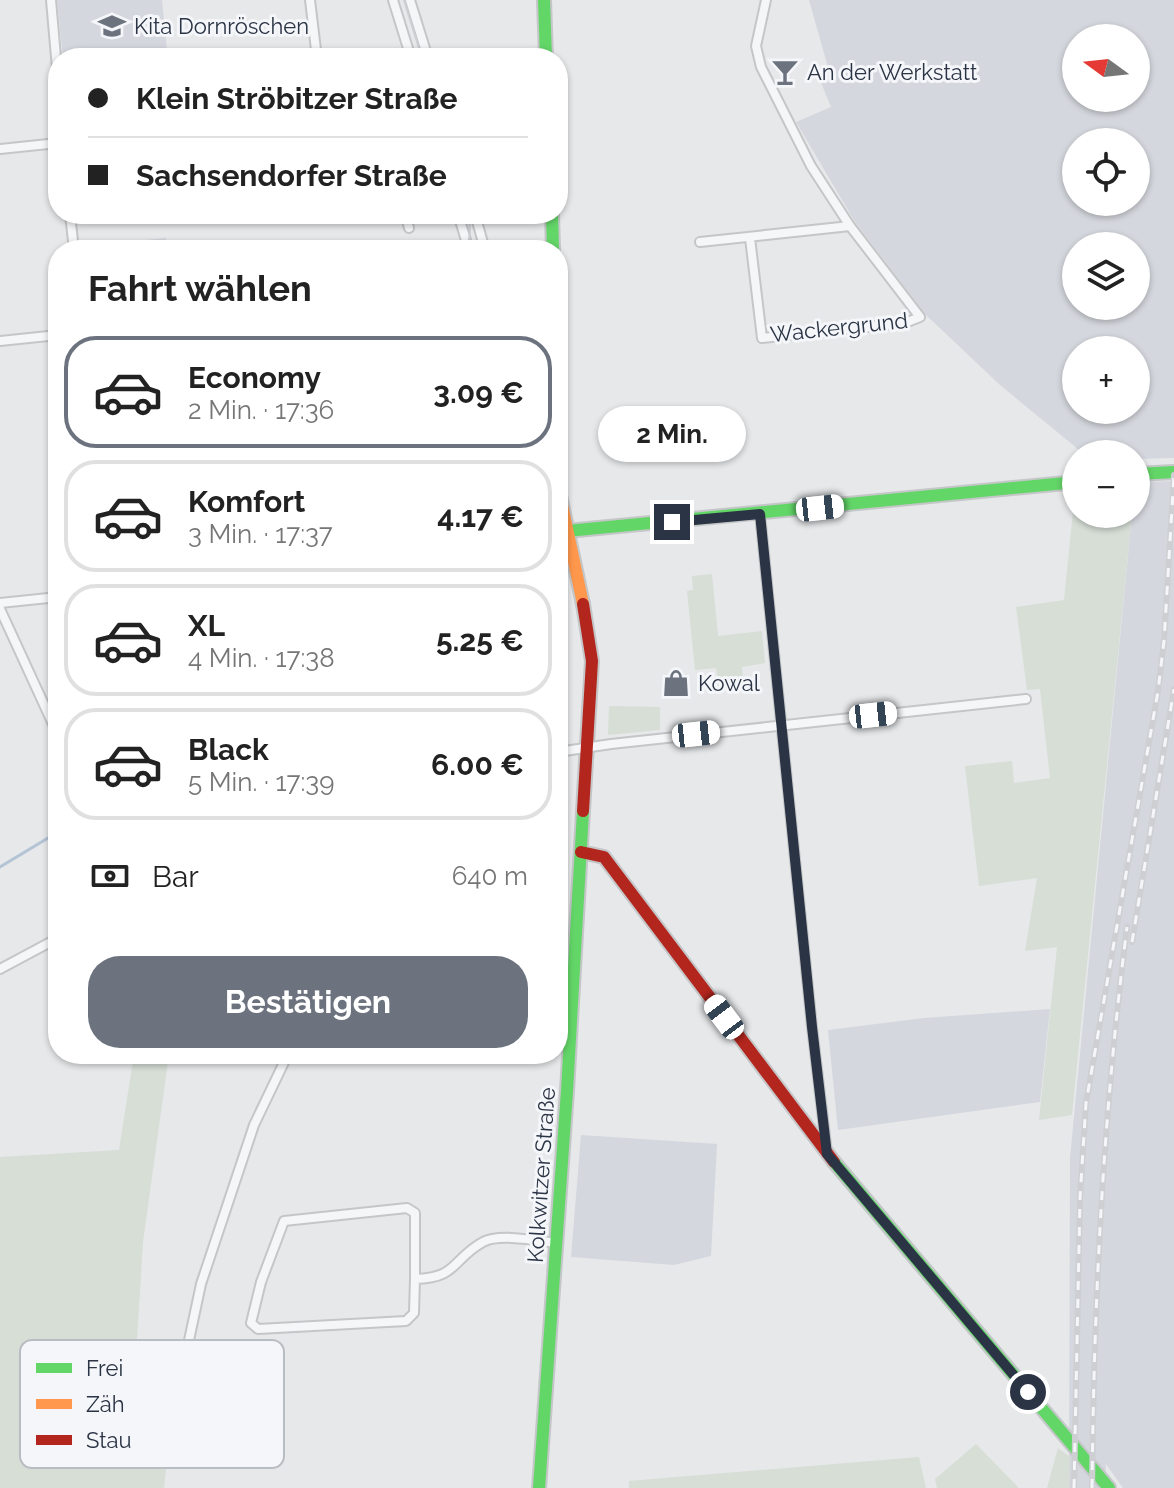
<!DOCTYPE html>
<html lang="de">
<meta charset="utf-8">
<style>
body{margin:0;font-family:Raleway,sans-serif;background:#f6f6f6;color:#222;height:100vh;display:flex;flex-direction:column;font-size:30px;white-space:nowrap}
*{box-sizing:border-box;margin:0}
p{font-size:26px;color:#767676}
.icon{flex:none;width:44px;height:44px;fill:none;stroke:currentColor;stroke-width:2;stroke-linecap:round;stroke-linejoin:round}
.map{position:relative;flex:1;overflow:hidden}
.drawer{position:absolute;left:48px;top:240px;width:520px;height:824px;display:flex;flex-direction:column;background:#fff;border-radius:32px;box-shadow:0 2px 6px #0004}
.drawer>*{flex:none}
.hud{position:absolute;left:48px;top:48px;width:520px;height:176px;border-radius:32px;box-shadow:0 2px 6px #0004;display:grid;align-content:center;height:176px;padding:0 40px;background:#fff}
.needle{width:52px;rotate:285deg}
.tools{position:absolute;left:1062px;top:24px;display:grid;gap:16px}
.tools a{display:grid;place-items:center;width:88px;height:88px;border-radius:50%;background:#fff;box-shadow:0 2px 6px #0004;font-size:40px}
.end{position:absolute;width:36px;height:36px;margin:-18px;border:10px solid #2b3445;background:#fff;box-shadow:0 0 0 4px #fff}
.from{border-radius:50%}
.bubble{position:absolute;height:56px;border-radius:28px;background:#fff;box-shadow:0 2px 6px #0004;font-size:26px;font-weight:700;line-height:56px;text-align:center}
.car{position:absolute;width:24px;height:48px;margin:-24px -12px;border-radius:10px;box-shadow:0 0 6px 2px #0007;background:linear-gradient(#fff 24%,#345 0 40%,#fff 0 76%,#345 0 86%,#fff 0)}
.hud b{display:flex;align-items:center;gap:28px;height:76px;font-size:30px}
.hud b+b{border-top:2px solid #e0e0e0}
.hud i{width:20px;height:20px;background:#222}
ul{padding:0;list-style:none}
li{display:flex;align-items:center;gap:24px;height:112px;margin:0 16px 12px;padding:0 24px;border:4px solid #e0e0e0;border-radius:32px}
li div{flex:1}
li b{display:block;font-size:30px}
li em{font-style:normal;font-weight:700}
li.current{border-color:#6c737f}
li>.icon{width:72px;height:72px;stroke-width:1.5}
h2{padding:0 40px;font-size:36px;line-height:96px}
.pay{display:flex;align-items:center;gap:20px;height:88px;padding:0 40px;font-size:30px}
.pay p{margin-inline-start:auto}
.button{display:flex;gap:16px;margin-top:auto;padding:16px 40px}
.button a{flex:1;height:92px;border-radius:32px;background:#6c737f;color:#fff;font-size:32px;font-weight:700;line-height:92px;text-align:center}
.map>svg:first-child{display:block}
</style>
<div class="map">
<svg width="1174" height="1488" viewBox="0 0 1174 1488">
<rect width="100%" height="100%" fill="#e6e8ea"/>
<path fill="#d4d7dd" fill-rule="evenodd" d="M57,0H162L167,51L99,58H63Z
M809,0H1174V458L1136,459V454H1084L1000,385L925,314L855,222L796,122L831,107L820,80L831,78ZM1136,38V98H1076V38ZM1136,142V202H1076V142ZM1136,246V306H1076V246ZM1136,350V410H1076V350Z
M166,238L167,250H88L87,246Z
M1174,481V1488H1123L1106,1464L1105,1488H1069L1070,1158L1132,514H1136V482Z
M1050,1009L1040,1102L838,1130L828,1030L924,1018Z
M581,1135L717,1144L711,1256L674,1265L571,1257Z"/>
<path fill="#d6ded6" d="M1075,492L1076,514H1132L1072,1115L1039,1120L1057,947L1025,951L1037,878L979,886L965,766L1012,761L1014,783L1050,778L1040,689L1027,690L1016,607L1064,600Z
M712,574L718,636L762,631L765,663L742,667L743,681L719,683L716,668L695,670L687,591L693,590L692,576Z
M609,706L660,707V730L608,735Z
M134,1054H169L143,1242L134,1389H174L164,1488H0V1157L119,1150Z
M976,1444L1019,1488H937L935,1479Z
M1058,1448L1070,1457L1069,1488H1047Z
M919,1457L926,1488H629V1481Z"/>
<g fill="none" stroke-linecap="round" stroke-linejoin="round">
<path stroke="#b4c4d5" stroke-width="3" d="M0,867L58,832"/>
<g stroke="#c4c6c8" stroke-width="12">
<path id="street" d="M51,0L58,80
M310,0L317,58
M393,0L411,58
M410,0L428,58
M0,149L58,143
M70,214L74,250
M405,214L409,228
M458,214L469,250
M475,214L485,250
M750,238L762,338L905,323L920,317L850,226L811,166L761,67L756,46L766,0
M700,242L850,226
M0,341L58,335
M760,514L812,1027L827,1153
M0,603L58,597
M0,609L58,735
M558,752L611,744L1026,699
M0,969L58,938
M415,1279V1213L407,1208L284,1221L261,1282L251,1323L258,1329L406,1321L414,1313L415,1279C458,1278 452,1259 483,1242C499,1233 539,1241 557,1243
M169,1434L201,1284L254,1125L288,1054"/>
</g>
<g stroke="#c4c6c8" stroke-width="16">
<path id="fast" d="M544,0L546,58
M552,214L553,250
M1136,474L1174,472
M567,531L1076,482
M834,1162L1109,1488
M539,1488L567,1091L583,811"/>
</g>
<g stroke="#c4c6c8" stroke-width="16">
<path id="slow" d="M558,486L583,604"/>
</g>
<g stroke="#c4c6c8" stroke-width="16">
<path id="jam" d="M583,811L592,661L583,604
M581,852L604,857L834,1162"/>
</g>
<use href="#street" stroke="#f5f6f7" stroke-width="8"/>
<use href="#fast" stroke="#63d668" stroke-width="12"/>
<use href="#slow" stroke="#ff974d" stroke-width="12"/>
<use href="#jam" stroke="#b3261e" stroke-width="12"/>
<path stroke="#cecfd2" stroke-width="2" d="M404,0L422,58
M467,250L470,233L469,214"/>
<g stroke="#cecfd2" stroke-width="6">
<path id="rail" d="M1132,942L1174,689
M1074,1488L1080,1198L1086,1103L1158,691L1164,641L1174,475
M1092,1488C1094,1297 1103,1116 1127,927"/>
</g>
<use href="#rail" stroke="#f4f6f9" stroke-width="3" stroke-dasharray="9" stroke-linecap="butt"/>
</g>
<g fill="none" stroke-linecap="round" stroke-linejoin="round">
<path stroke="#2b3445" stroke-width="10" d="M672,522L760,514L812,1027L827,1154L1028,1392"/>
</g>
<defs>
<g id="school-bare" transform="scale(2.16)"><path d="M0-5L7-2L0 1L-7-2ZM-4 1L0 2.5L4 1V4Q0 6-4 4Z" fill="#6c737f" stroke="#f4f6f9" stroke-width="2.5" paint-order="stroke"/></g>
<g id="bar-bare" transform="scale(2.16)"><path d="M-6-5H6L.8 .8V4.5H3.5V6h-7V4.5H-.8V.8Z" fill="#6c737f" stroke="#f4f6f9" stroke-width="2.5" paint-order="stroke"/></g>
<g id="shop-bare" transform="scale(2.16)"><path d="M-5-2.5h2.3a2.7 3.5 0 0 1 5.4 0H5L5.5 6h-11ZM-1.5-2.5h3a1.5 2.3 0 0 0-3 0Z" fill="#6c737f" stroke="#f4f6f9" stroke-width="2.5" paint-order="stroke"/></g>
</defs>
<g fill-rule="evenodd">
<use href="#school-bare" x="112" y="26"/>
<use href="#bar-bare" x="785" y="72"/>
<use href="#shop-bare" x="676" y="683"/>
</g>
<g text-anchor="middle" stroke-width="6" stroke-linejoin="round" paint-order="stroke">
<g font-size="22" fill="#2b3445" stroke="#f4f6f9" text-anchor="start">
<text x="134" y="34">Kita Dornröschen</text>
<text x="807" y="80">An der Werkstatt</text>
<text x="698" y="691">Kowal</text>
</g>
<g font-size="22" fill="#2b3445" stroke="#f4f6f9">
<text transform="translate(839 327) rotate(-6)" y="8">Wackergrund</text>
<text transform="translate(541 1175) rotate(-86)" y="8">Kolkwitzer Straße</text>
</g>
</g>
<rect x="20" y="1340" width="264" height="128" rx="12" fill="#f4f6f9" stroke="#b8bcc3" stroke-width="2"/>
<rect x="36" y="1363" width="36" height="10" fill="#63d668"/>
<rect x="36" y="1399" width="36" height="10" fill="#ff974d"/>
<rect x="36" y="1435" width="36" height="10" fill="#b3261e"/>
<g font-size="22" fill="#2b3445">
<text x="86" y="1376">Frei</text>
<text x="86" y="1412">Zäh</text>
<text x="86" y="1448">Stau</text>
</g>
</svg>
<div class="tools">
<a><svg class="needle" viewBox="-14 -14 28 28"><path d="M0-13l5 13h-10z" fill="#e53935"/><path d="M0 13l5-13h-10z" fill="#767676"/></svg></a>
<a><svg class="icon" aria-label="locate" viewBox="0 0 24 24"><circle cx="12" cy="12" r="6"/><path d="M12 2v4M12 18v4M2 12h4M18 12h4"/></svg></a>
<a><svg class="icon" aria-label="layers" viewBox="0 0 24 24"><path d="M12 4l9 5-9 5-9-5zM3 14l9 5 9-5"/></svg></a>
<a>+</a>
<a>−</a>
</div>
<i class="end from" style="left:1028px;top:1392px"></i>
<i class="end" style="left:672px;top:522px"></i>
<div class="bubble" style="left:598px;top:406px;width:148px">2 Min.</div>
<i class="car" style="left:820px;top:508px;rotate:84deg"></i>
<i class="car" style="left:873px;top:715px;rotate:84deg"></i>
<i class="car" style="left:696px;top:734px;rotate:84deg"></i>
<i class="car" style="left:724px;top:1017px;rotate:323deg"></i>
<div class="hud">
<b><i class="from"></i>Klein Ströbitzer Straße</b>
<b><i></i>Sachsendorfer Straße</b>
</div>
<section class="drawer">
<h2>Fahrt wählen</h2>
<ul>
<li class="current"><svg class="icon" aria-label="car" viewBox="0 0 24 24"><path d="M5 17H2v-5l4-1 3-4h7l3 4 3 1v5h-3M9 17h6M6 11h13"/><circle cx="7" cy="17" r="2"/><circle cx="17" cy="17" r="2"/></svg><div><b>Economy</b><p>2 Min. · 17:36</p></div><em>3.09 €</em></li>
<li><svg class="icon" aria-label="car" viewBox="0 0 24 24"><path d="M5 17H2v-5l4-1 3-4h7l3 4 3 1v5h-3M9 17h6M6 11h13"/><circle cx="7" cy="17" r="2"/><circle cx="17" cy="17" r="2"/></svg><div><b>Komfort</b><p>3 Min. · 17:37</p></div><em>4.17 €</em></li>
<li><svg class="icon" aria-label="car" viewBox="0 0 24 24"><path d="M5 17H2v-5l4-1 3-4h7l3 4 3 1v5h-3M9 17h6M6 11h13"/><circle cx="7" cy="17" r="2"/><circle cx="17" cy="17" r="2"/></svg><div><b>XL</b><p>4 Min. · 17:38</p></div><em>5.25 €</em></li>
<li><svg class="icon" aria-label="car" viewBox="0 0 24 24"><path d="M5 17H2v-5l4-1 3-4h7l3 4 3 1v5h-3M9 17h6M6 11h13"/><circle cx="7" cy="17" r="2"/><circle cx="17" cy="17" r="2"/></svg><div><b>Black</b><p>5 Min. · 17:39</p></div><em>6.00 €</em></li>
</ul>
<div class="pay"><svg class="icon" aria-label="cash" viewBox="0 0 24 24"><path d="M3 7h18v10H3z"/><circle cx="12" cy="12" r="2"/></svg>Bar<p>640 m</p></div>
<div class="button"><a>Bestätigen</a></div>
</section>
</div>
